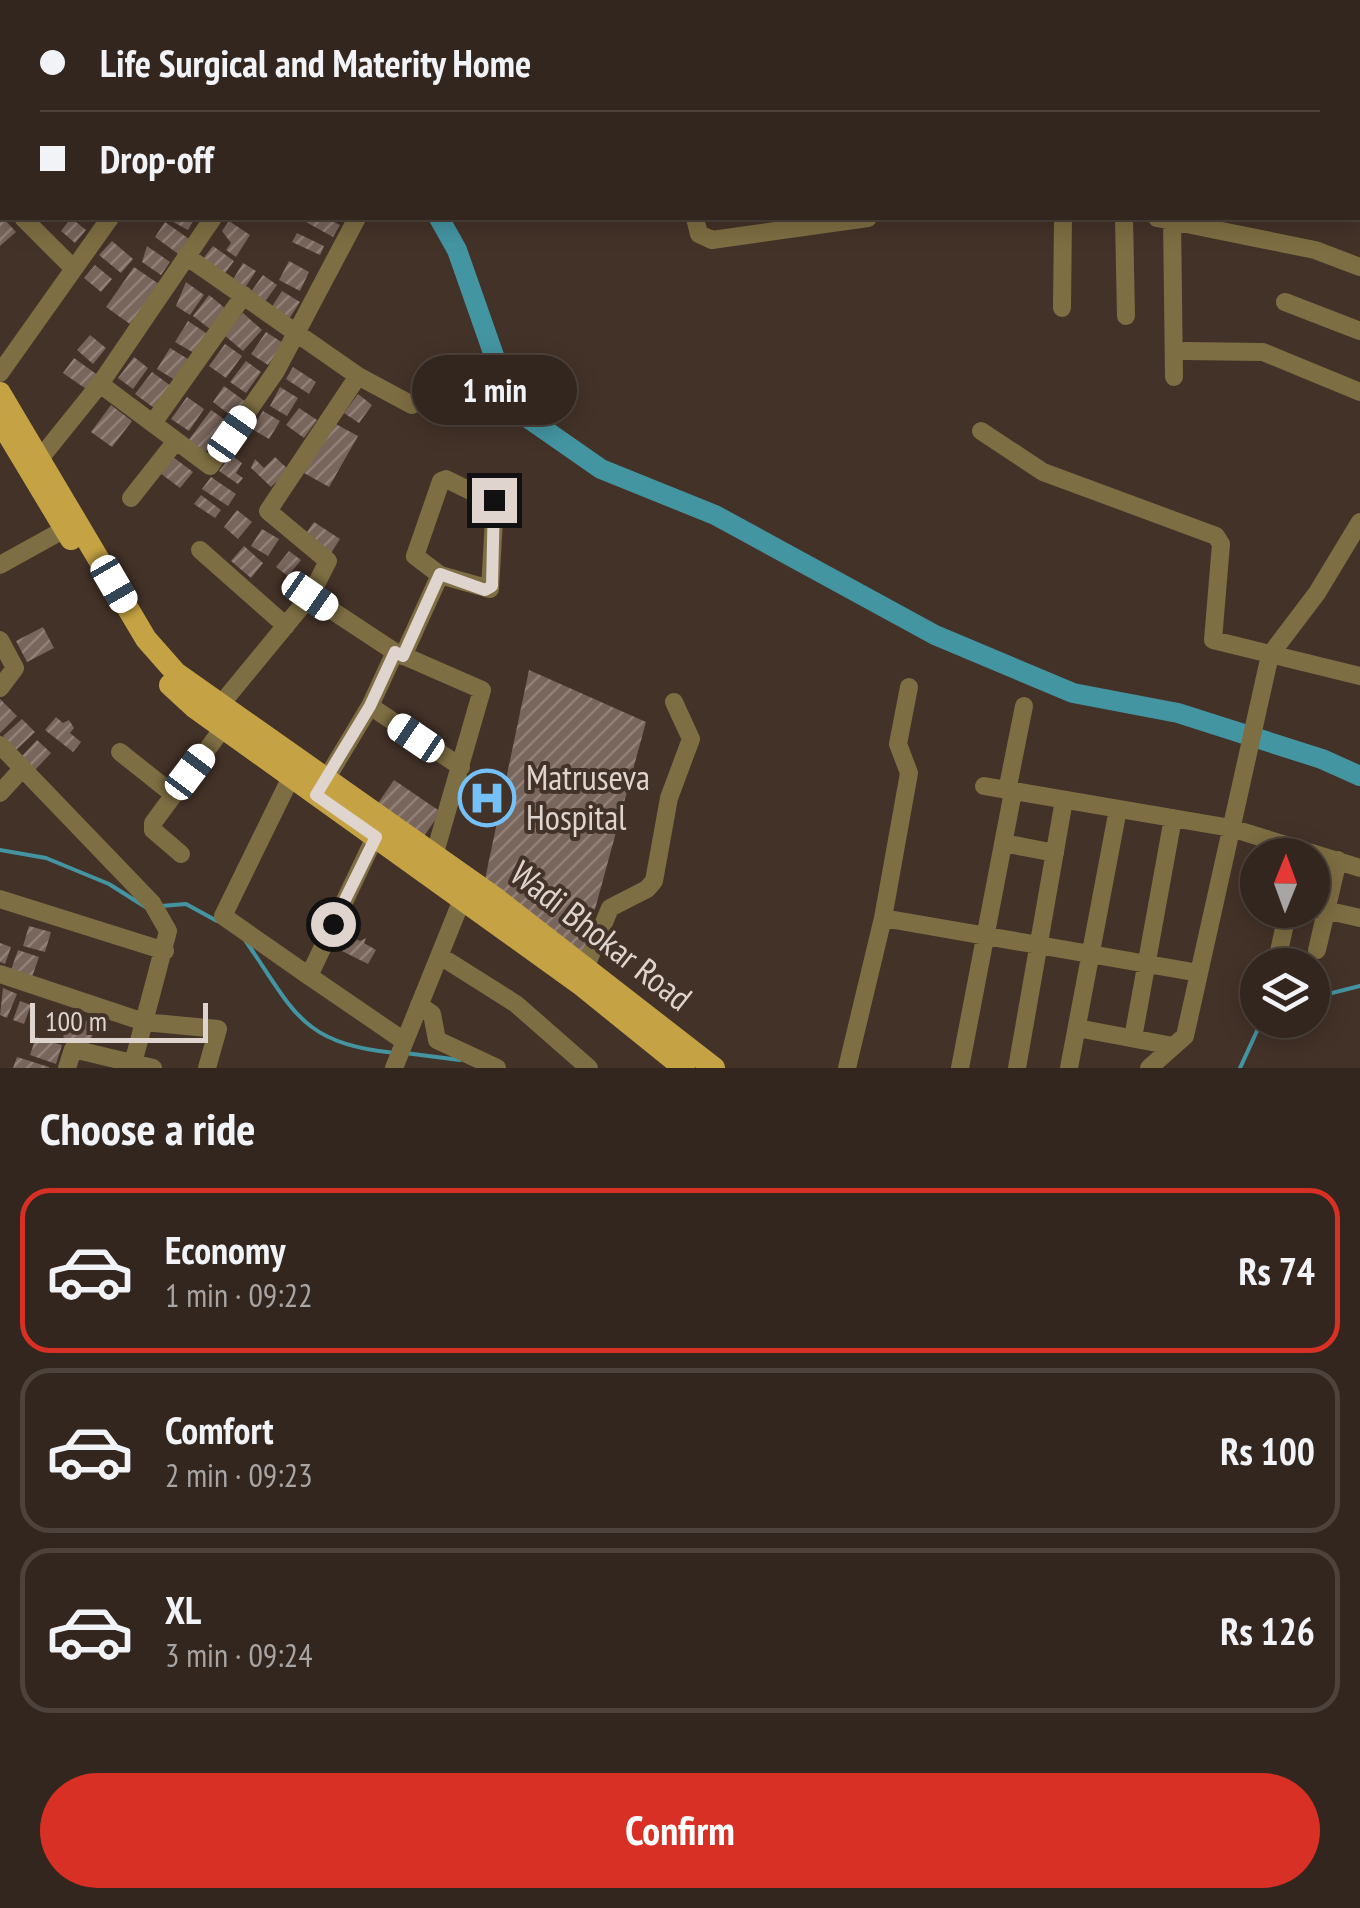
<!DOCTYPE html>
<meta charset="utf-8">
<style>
body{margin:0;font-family:"PT Sans Narrow",sans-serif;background:#3a2e27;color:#f1f3f6;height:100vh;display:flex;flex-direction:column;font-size:38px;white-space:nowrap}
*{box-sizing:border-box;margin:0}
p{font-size:32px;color:#a8a5a4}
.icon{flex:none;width:55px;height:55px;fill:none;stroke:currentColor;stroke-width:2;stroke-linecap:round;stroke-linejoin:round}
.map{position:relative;height:1068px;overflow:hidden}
.sheet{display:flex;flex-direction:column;background:#32261e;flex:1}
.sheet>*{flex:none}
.hud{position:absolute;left:0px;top:0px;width:1360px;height:220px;box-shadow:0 5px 25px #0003,0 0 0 2px #4d433c;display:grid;align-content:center;height:220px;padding:0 40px;background:#32261e}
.needle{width:65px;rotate:1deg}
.tools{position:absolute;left:1240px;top:838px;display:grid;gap:20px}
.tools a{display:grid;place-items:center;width:90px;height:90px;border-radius:50%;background:#32261e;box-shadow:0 5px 25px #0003,0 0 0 2px #4d433c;font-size:50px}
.scale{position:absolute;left:30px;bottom:25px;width:178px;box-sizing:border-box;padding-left:10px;border:5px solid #dfd4ce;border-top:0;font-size:28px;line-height:35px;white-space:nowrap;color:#dfd4ce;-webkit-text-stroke:8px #433228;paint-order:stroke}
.end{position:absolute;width:45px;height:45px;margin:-22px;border:12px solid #dfd4ce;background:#111;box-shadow:0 0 0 5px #111}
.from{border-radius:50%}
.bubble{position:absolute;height:70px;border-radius:35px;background:#32261e;box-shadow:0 5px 25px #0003,0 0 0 2px #4d433c;font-size:32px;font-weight:600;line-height:70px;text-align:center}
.car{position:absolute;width:30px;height:60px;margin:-30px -15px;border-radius:12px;box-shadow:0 0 8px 2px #0007;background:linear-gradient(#fff 24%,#345 0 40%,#fff 0 76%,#345 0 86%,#fff 0)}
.hud b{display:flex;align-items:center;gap:35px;height:95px;font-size:38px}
.hud b+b{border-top:2px solid #4d433c}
.hud i{width:25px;height:25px;background:#f1f3f6}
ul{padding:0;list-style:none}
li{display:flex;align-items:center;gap:30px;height:165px;margin:0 20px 15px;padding:0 20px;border:5px solid #4d433c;border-radius:30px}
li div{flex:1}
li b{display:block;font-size:38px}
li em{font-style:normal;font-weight:600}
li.on{border-color:#d93025}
li>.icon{width:90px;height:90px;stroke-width:1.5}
h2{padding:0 40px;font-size:45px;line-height:120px}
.button{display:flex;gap:20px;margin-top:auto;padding:20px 40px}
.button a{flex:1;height:115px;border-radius:60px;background:#d93025;color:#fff;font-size:40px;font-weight:600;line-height:115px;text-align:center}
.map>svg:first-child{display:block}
</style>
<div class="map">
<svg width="1360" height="1068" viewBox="0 0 1360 1068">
<defs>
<pattern id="building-hatch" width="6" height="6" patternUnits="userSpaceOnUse" patternTransform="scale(2.5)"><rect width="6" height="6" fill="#78655b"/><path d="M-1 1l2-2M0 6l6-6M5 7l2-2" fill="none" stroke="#918179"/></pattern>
</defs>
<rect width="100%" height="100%" fill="#433228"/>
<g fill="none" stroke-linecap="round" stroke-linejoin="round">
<path stroke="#4495a2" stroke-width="4" d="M0,850L46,858L109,884L147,908
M161,906L186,904L217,921
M245,940C295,1012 300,1043 395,1053
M1312,998L1360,986
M405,1053L460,1060
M1240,1068L1262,1020"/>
<path stroke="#4495a2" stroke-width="20" d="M281,0L283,2
M439,218L457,250L512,407L601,469L715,515L935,635L1073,693L1178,713L1322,759L1360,776"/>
</g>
<path fill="url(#building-hatch)" d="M3,218L16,232L0,246V219Z
M71,218L86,230L75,243L61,231Z
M166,218H195L188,230Z
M308,218H326L340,225L333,237L306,222Z
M229,221L250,235L236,257L226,250L231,243L222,231Z
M165,222L192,241L181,256L155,237Z
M297,233L324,246L320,255L292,242Z
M112,241L133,259L121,273L99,255Z
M147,246L170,262L161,275L142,262Z
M213,246L234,261L223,276L202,260Z
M289,261L309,272L300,291L279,280Z
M243,263L256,271L244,289L232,281Z
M95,265L112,279L101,292L84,278Z
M134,267L159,284L130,324L106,307Z
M263,275L277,285L264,303L250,293Z
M186,282L204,295L190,315L176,306Z
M282,291L300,302L289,319L271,308Z
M209,295L226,309L210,329L193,316Z
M243,313L262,330L243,351L224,335Z
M188,321L206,333L194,353L175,342Z
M266,332L283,343L268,365L251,354Z
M90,335L106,348L93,364L77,350Z
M225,344L242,356L226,378L209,366Z
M170,348L188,359L175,380L157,369Z
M134,357L148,368L133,389L118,378Z
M74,358L99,376L89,391L63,373Z
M246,361L261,372L246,393L230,382Z
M293,367L316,382L309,394L286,379Z
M152,372L171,386L154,408L135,394Z
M224,386L246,402L234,418L213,402Z
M280,387L298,398L287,416L270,406Z
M358,394L372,405L359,423L344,413Z
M187,397L204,409L189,431L171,419Z
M111,405L132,421L112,447L91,432Z
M299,408L317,420L304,438L286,425Z
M211,410L228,422L205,453L188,441Z
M263,411L280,421L269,439L252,429Z
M332,422L358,436L329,487L304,473Z
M231,455L242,463L236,473L243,478L238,484L219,471Z
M173,457L193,472L180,488L160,473Z
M275,457L289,470L271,487L251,468L255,459L264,468Z
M211,477L236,494L228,506L202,489Z
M201,495L221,510L215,518L194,504Z
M237,510L252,522L238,539L224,527Z
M314,522L340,539L331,553L305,535Z
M262,529L279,539L268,556L251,546Z
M244,546L263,563L251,578L231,561Z
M289,551L301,560L288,576L276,567Z
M43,627L54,648L27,662L16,641Z
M529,670L646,722L582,957L484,884Z
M0,699L17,716L0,733Z
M56,717L63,723L69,720L74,728L70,733L81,742L73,752L45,730Z
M22,719L35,732L16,750L3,736Z
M37,740L51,753L35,770L21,757Z
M477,773L488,776L487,786L489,776L506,780L503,795L495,793L491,808L467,800Z
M394,780L441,812L421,840L374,809Z
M29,926L51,932L45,952L23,946Z
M350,936L360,941L366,938L364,943L376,950L368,964L342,951Z
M0,943L11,947L5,964L0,962Z
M18,950L39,957L32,977L11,970Z
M3,988L17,994L7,1018L0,1015Z
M20,1001L31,1005L24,1024L13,1020Z
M73,1015L97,1025L87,1048L63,1037Z
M36,1037L62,1045L56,1064L30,1055Z
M17,1057L49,1067V1068H13Z"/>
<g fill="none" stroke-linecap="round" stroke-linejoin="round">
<path stroke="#7e6e43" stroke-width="18" d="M108,0L113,2
M646,0V2
M1164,0V2
M14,2L16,0
M136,2L138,0
M379,2L380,0
M690,2L701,0
M0,23L2,19
M1358,129H1360
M0,193L2,189
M23,218L73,268
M695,218L699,234L712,240L868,218
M1124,218L1126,316
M1157,218L1315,250L1360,267
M1172,218L1174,377
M186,256L358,376L412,405
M1285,302L1360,331
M1062,308L1063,218
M1185,351L1263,352L1360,392
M0,373L110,218
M100,384L210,466L276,371L357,218
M153,423L244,295
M981,431L1043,472L1216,536L1221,544L1213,640L1360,676
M42,456L100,384L213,218
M446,479L495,503L490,589L440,575L415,556L441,481Z
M131,498L176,441
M200,550L286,626
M0,565L65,529
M310,596L328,561L268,511L358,376
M0,640L15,668L0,688
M403,656L440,575
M370,706L461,767
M213,714L310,596L395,652
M0,745L152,903L168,931L144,1022L0,974
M120,752L174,795
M291,777L223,916L309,976
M322,786L370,706L395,652L482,690L432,863
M984,786L1231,828L1360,868
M1007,791L1024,706
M0,793L22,769
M375,837L309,976L404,1041
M1003,843L1055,853
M181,854L153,830V823L223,728
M0,899L165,951
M1312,907L1360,918
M883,918L1199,973
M1317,950L1338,860
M440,956L516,1004L589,1068
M1278,956L1288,910
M586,966L610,908L647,889L654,881L669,798L691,739L674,702
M419,1005L432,1014L437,1040L497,1068
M1077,1028L1173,1046
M1133,1038L1173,818
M133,1063L144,1022L218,1029L207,1068
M67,1068L73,1049L153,1068
M394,1068L463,897
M847,1068L883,918L909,773L898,744L909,687
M960,1068L1013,792
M1017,1068L1064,800
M1069,1068L1118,809
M1149,1068L1185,1036L1270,655L1317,593L1360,522"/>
<path stroke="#c5a344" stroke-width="22" d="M0,393L146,639L176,673L494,897L714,1068
M0,421L71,539
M170,685L194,707L580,984L684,1068"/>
</g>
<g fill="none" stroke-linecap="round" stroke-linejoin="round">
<path stroke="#dfd4ce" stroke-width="12" d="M333,924L376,837L316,795L370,706L395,652L403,656L440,574L485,590L492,586L494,500"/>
</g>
<defs>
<g id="hospital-ring" transform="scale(2.875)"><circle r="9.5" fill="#433228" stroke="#75c0f6" stroke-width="1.5"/><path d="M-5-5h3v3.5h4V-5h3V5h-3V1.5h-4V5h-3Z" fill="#75c0f6"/></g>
</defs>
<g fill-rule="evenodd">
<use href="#hospital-ring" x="487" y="798"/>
</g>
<g text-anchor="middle" stroke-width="8" stroke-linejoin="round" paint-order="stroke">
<g font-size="35" fill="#dfd4ce" stroke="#433228" text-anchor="start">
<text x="526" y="790">Matruseva<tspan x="526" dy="40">Hospital</tspan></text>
</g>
<g font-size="35" fill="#dfd4ce" stroke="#433228">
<text transform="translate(601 936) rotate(38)" y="12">Wadi Bhokar Road</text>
</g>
</g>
</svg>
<div class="tools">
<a><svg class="needle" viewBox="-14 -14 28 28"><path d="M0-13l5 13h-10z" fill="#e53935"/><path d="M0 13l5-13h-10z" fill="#a8a5a4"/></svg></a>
<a><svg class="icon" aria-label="layers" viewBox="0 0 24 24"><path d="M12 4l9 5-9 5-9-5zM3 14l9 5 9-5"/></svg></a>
</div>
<div class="scale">100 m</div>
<i class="end from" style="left:333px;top:924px"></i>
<i class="end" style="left:494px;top:500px"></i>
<div class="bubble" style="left:412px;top:355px;width:165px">1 min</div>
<i class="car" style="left:232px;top:434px;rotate:35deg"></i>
<i class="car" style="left:114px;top:584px;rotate:150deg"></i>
<i class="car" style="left:310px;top:596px;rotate:125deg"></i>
<i class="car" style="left:416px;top:738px;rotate:304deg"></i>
<i class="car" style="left:190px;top:772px;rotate:37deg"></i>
<div class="hud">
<b><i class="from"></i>Life Surgical and Materity Home</b>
<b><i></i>Drop-off</b>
</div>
</div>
<section class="sheet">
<h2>Choose a ride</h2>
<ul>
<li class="on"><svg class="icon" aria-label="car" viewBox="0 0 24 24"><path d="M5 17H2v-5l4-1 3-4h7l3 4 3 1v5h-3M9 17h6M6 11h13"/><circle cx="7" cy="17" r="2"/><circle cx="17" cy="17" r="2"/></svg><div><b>Economy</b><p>1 min · 09:22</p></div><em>Rs 74</em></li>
<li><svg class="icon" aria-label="car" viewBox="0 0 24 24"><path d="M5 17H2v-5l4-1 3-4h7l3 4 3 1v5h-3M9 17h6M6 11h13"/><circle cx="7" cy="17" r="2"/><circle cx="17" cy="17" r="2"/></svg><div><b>Comfort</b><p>2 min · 09:23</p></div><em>Rs 100</em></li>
<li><svg class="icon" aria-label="car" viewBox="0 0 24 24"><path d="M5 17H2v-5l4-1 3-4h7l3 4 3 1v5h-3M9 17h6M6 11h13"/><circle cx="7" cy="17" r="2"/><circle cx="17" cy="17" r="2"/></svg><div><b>XL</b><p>3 min · 09:24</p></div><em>Rs 126</em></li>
</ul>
<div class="button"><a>Confirm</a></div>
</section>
